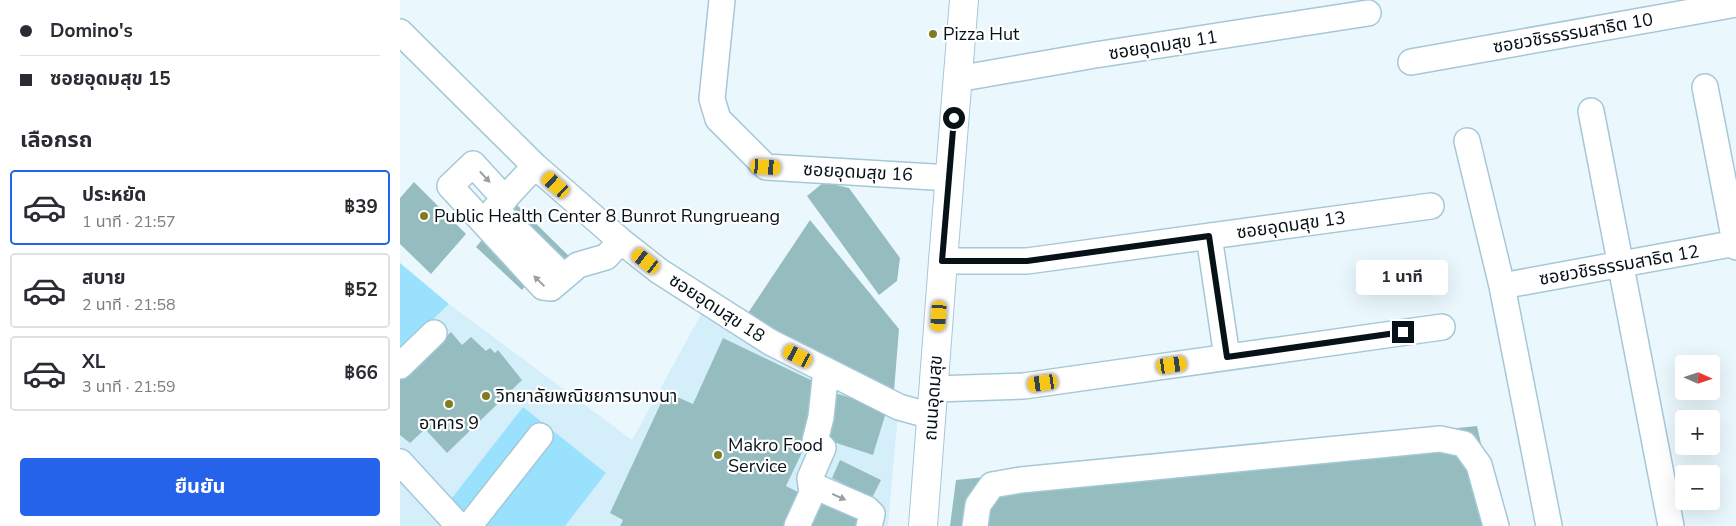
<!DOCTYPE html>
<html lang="th">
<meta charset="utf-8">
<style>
body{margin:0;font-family:"Nunito Sans","Noto Sans Thai",sans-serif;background:#f2f2f3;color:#2b2b33;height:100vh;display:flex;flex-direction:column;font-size:19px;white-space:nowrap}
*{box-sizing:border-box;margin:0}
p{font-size:16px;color:#7c7c81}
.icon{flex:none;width:28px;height:28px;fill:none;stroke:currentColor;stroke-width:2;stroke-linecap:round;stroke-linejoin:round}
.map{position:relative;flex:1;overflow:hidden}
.sheet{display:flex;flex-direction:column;background:#fff;width:400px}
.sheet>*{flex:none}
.guide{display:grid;align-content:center;height:110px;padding:0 20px;background:#fff}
.needle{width:32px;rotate:93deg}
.controls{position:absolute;left:1275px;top:355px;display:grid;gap:10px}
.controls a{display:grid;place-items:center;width:45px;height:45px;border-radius:5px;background:#fff;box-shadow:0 5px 20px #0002;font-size:25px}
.end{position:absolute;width:22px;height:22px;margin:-11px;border:6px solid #061217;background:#fff;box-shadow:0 0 0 2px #fff}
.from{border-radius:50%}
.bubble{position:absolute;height:35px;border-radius:5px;background:#fff;box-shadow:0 5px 20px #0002;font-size:16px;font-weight:700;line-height:35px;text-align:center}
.car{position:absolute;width:15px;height:30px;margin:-15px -8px;border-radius:6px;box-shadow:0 0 4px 1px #0007;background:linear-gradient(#f5c518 24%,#345 0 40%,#f5c518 0 76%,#345 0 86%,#f5c518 0)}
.guide b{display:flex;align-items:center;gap:18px;height:48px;font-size:19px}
.guide b+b{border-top:1px solid #e1e1e2}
.guide i{width:12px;height:12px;background:#2b2b33}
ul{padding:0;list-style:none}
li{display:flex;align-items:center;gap:15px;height:75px;margin:0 10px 8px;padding:0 10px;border:2px solid #e1e1e2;border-radius:5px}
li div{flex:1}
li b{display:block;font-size:19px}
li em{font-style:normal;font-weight:700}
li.active{border-color:#2563eb}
li>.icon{width:45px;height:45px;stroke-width:1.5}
h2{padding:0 20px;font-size:22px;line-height:60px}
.action{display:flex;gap:10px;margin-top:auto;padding:10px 20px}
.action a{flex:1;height:58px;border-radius:5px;background:#2563eb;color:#fff;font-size:20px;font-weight:700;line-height:58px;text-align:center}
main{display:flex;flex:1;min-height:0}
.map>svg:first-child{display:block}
</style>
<main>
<section class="sheet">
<div class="guide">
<b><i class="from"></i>Domino's</b>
<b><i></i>ซอยอุดมสุข 15</b>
</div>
<h2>เลือกรถ</h2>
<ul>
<li class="active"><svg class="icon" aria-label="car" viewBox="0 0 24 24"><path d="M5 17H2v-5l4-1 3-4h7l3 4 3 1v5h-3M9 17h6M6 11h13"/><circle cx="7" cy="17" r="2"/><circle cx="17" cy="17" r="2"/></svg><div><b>ประหยัด</b><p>1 นาที · 21:57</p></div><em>฿39</em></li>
<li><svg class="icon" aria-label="car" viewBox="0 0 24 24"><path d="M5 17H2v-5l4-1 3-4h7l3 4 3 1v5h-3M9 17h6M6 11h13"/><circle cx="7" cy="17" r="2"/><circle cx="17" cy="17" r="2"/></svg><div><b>สบาย</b><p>2 นาที · 21:58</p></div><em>฿52</em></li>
<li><svg class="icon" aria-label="car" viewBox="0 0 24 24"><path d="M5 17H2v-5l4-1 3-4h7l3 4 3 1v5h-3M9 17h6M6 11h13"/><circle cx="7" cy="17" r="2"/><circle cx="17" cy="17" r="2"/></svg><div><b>XL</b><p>3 นาที · 21:59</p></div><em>฿66</em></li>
</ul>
<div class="action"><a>ยืนยัน</a></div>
</section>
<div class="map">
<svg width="1336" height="526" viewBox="0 0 1336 526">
<rect width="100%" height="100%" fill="#eaf8fe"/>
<path fill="#d5effa" d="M49,304L232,440L304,309L498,414L488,526H0V351Z"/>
<path fill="#9ae1fe" d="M0,263L49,304L0,351Z
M123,407L206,473L165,526H49L37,517Z"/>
<path fill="#95bdbf" d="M14,182L66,234L31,274L0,244V198Z
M424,182L449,188L500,258L497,281L479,295L407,196Z
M115,203L174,261L163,273L104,214Z
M410,220L499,329L494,391L400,344L348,313Z
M86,235L132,278L122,290L76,247Z
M51,332L62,345L71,337L86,351L90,348L95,353L98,350L122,380L47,453L25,429L10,443L0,435V378Z
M323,338L417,383L415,425L386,486L400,493L385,526H220L223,520L210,513L266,392L293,404Z
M435,393L487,409L473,455L421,438Z
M1077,426L1100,526H550L556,480Z
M440,460L481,480L472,498L432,478Z
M421,500L462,518L459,526H409Z"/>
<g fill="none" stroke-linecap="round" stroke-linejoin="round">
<g stroke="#a5c8d7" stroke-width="28">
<path id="minor" d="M322,0L312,99L318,119L366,167L550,178
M0,32L135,166L221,241L259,271L370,342L499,407L531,416
M1011,62L1336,4
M557,79L695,55L968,13
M1305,87L1336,247
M1191,111L1271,526
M1067,141L1102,286L1149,526
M105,199L73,164L50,186L143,287L151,288L178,265L206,257L221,241
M95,209L164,277
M94,210L135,166
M809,236L827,357
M543,261H627L1031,206
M1102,286L1336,243
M0,366L34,333
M534,389L624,386L1042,327
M0,462L59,526
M412,493L410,478L423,448L415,441L421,417L426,370
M69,526L140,436
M397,526L412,493L421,489L467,509L472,514L469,526
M575,526L578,505L592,485L621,480L1040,439L1064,444L1079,465L1096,526"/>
</g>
<g stroke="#a5c8d7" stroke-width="30">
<path id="major" d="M523,526L543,261L564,0"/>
</g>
<use href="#minor" stroke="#fff" stroke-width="25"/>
<use href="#major" stroke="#fff" stroke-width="28"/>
</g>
<defs><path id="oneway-solid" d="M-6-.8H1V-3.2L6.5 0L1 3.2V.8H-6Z" transform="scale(1.25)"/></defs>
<g fill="#9ba0a2">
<use href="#oneway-solid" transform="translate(85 177) rotate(47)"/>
<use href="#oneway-solid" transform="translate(139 281) rotate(-136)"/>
<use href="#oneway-solid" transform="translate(439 497) rotate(24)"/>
</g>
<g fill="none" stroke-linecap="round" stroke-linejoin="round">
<path stroke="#061217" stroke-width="6" d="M554,118L542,261H627L809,236L827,357L1003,332"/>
</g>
<g fill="#817b21" stroke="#fff" stroke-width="2">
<circle cx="533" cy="34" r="5"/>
<circle cx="24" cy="216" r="5"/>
<circle cx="86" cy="396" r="5"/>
<circle cx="49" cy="404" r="5"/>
<circle cx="318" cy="455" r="5"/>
</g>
<g text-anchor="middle" stroke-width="4.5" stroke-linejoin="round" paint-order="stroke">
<g font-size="18" fill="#061217" stroke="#fff">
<text transform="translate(1173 33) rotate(-10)" y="6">ซอยวชิรธรรมสาธิต 10</text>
<text transform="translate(763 45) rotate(-9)" y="6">ซอยอุดมสุข 11</text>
<text transform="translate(458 172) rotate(3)" y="6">ซอยอุดมสุข 16</text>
<text transform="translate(891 225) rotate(-8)" y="6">ซอยอุดมสุข 13</text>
<text transform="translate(1219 265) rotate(-10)" y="6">ซอยวชิรธรรมสาธิต 12</text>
<text transform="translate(317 308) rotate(33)" y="6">ซอยอุดมสุข 18</text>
<text transform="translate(533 398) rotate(-86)" y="6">ถนนอุดมสุข</text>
</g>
<g font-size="18" fill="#061217" stroke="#fff" text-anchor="start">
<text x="543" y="40">Pizza Hut</text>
<text x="34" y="222">Public Health Center 8 Bunrot Rungrueang</text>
<text x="96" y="402">วิทยาลัยพณิชยการบางนา</text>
<text x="49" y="429" text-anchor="middle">อาคาร 9</text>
<text x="328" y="451">Makro Food<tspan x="328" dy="21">Service</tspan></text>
</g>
</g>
</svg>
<div class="controls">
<a><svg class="needle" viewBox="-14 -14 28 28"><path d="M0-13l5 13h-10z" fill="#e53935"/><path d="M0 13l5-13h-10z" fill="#7c7c81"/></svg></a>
<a>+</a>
<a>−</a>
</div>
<i class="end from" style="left:554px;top:118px"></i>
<i class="end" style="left:1003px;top:332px"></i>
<div class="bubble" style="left:956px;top:260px;width:92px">1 นาที</div>
<i class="car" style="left:366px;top:167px;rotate:94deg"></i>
<i class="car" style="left:156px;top:185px;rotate:312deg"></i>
<i class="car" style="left:246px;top:261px;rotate:308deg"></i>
<i class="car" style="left:539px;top:316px;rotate:184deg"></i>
<i class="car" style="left:398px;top:356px;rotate:297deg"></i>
<i class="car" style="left:772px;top:365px;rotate:82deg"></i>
<i class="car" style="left:643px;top:383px;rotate:262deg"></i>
</div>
</main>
